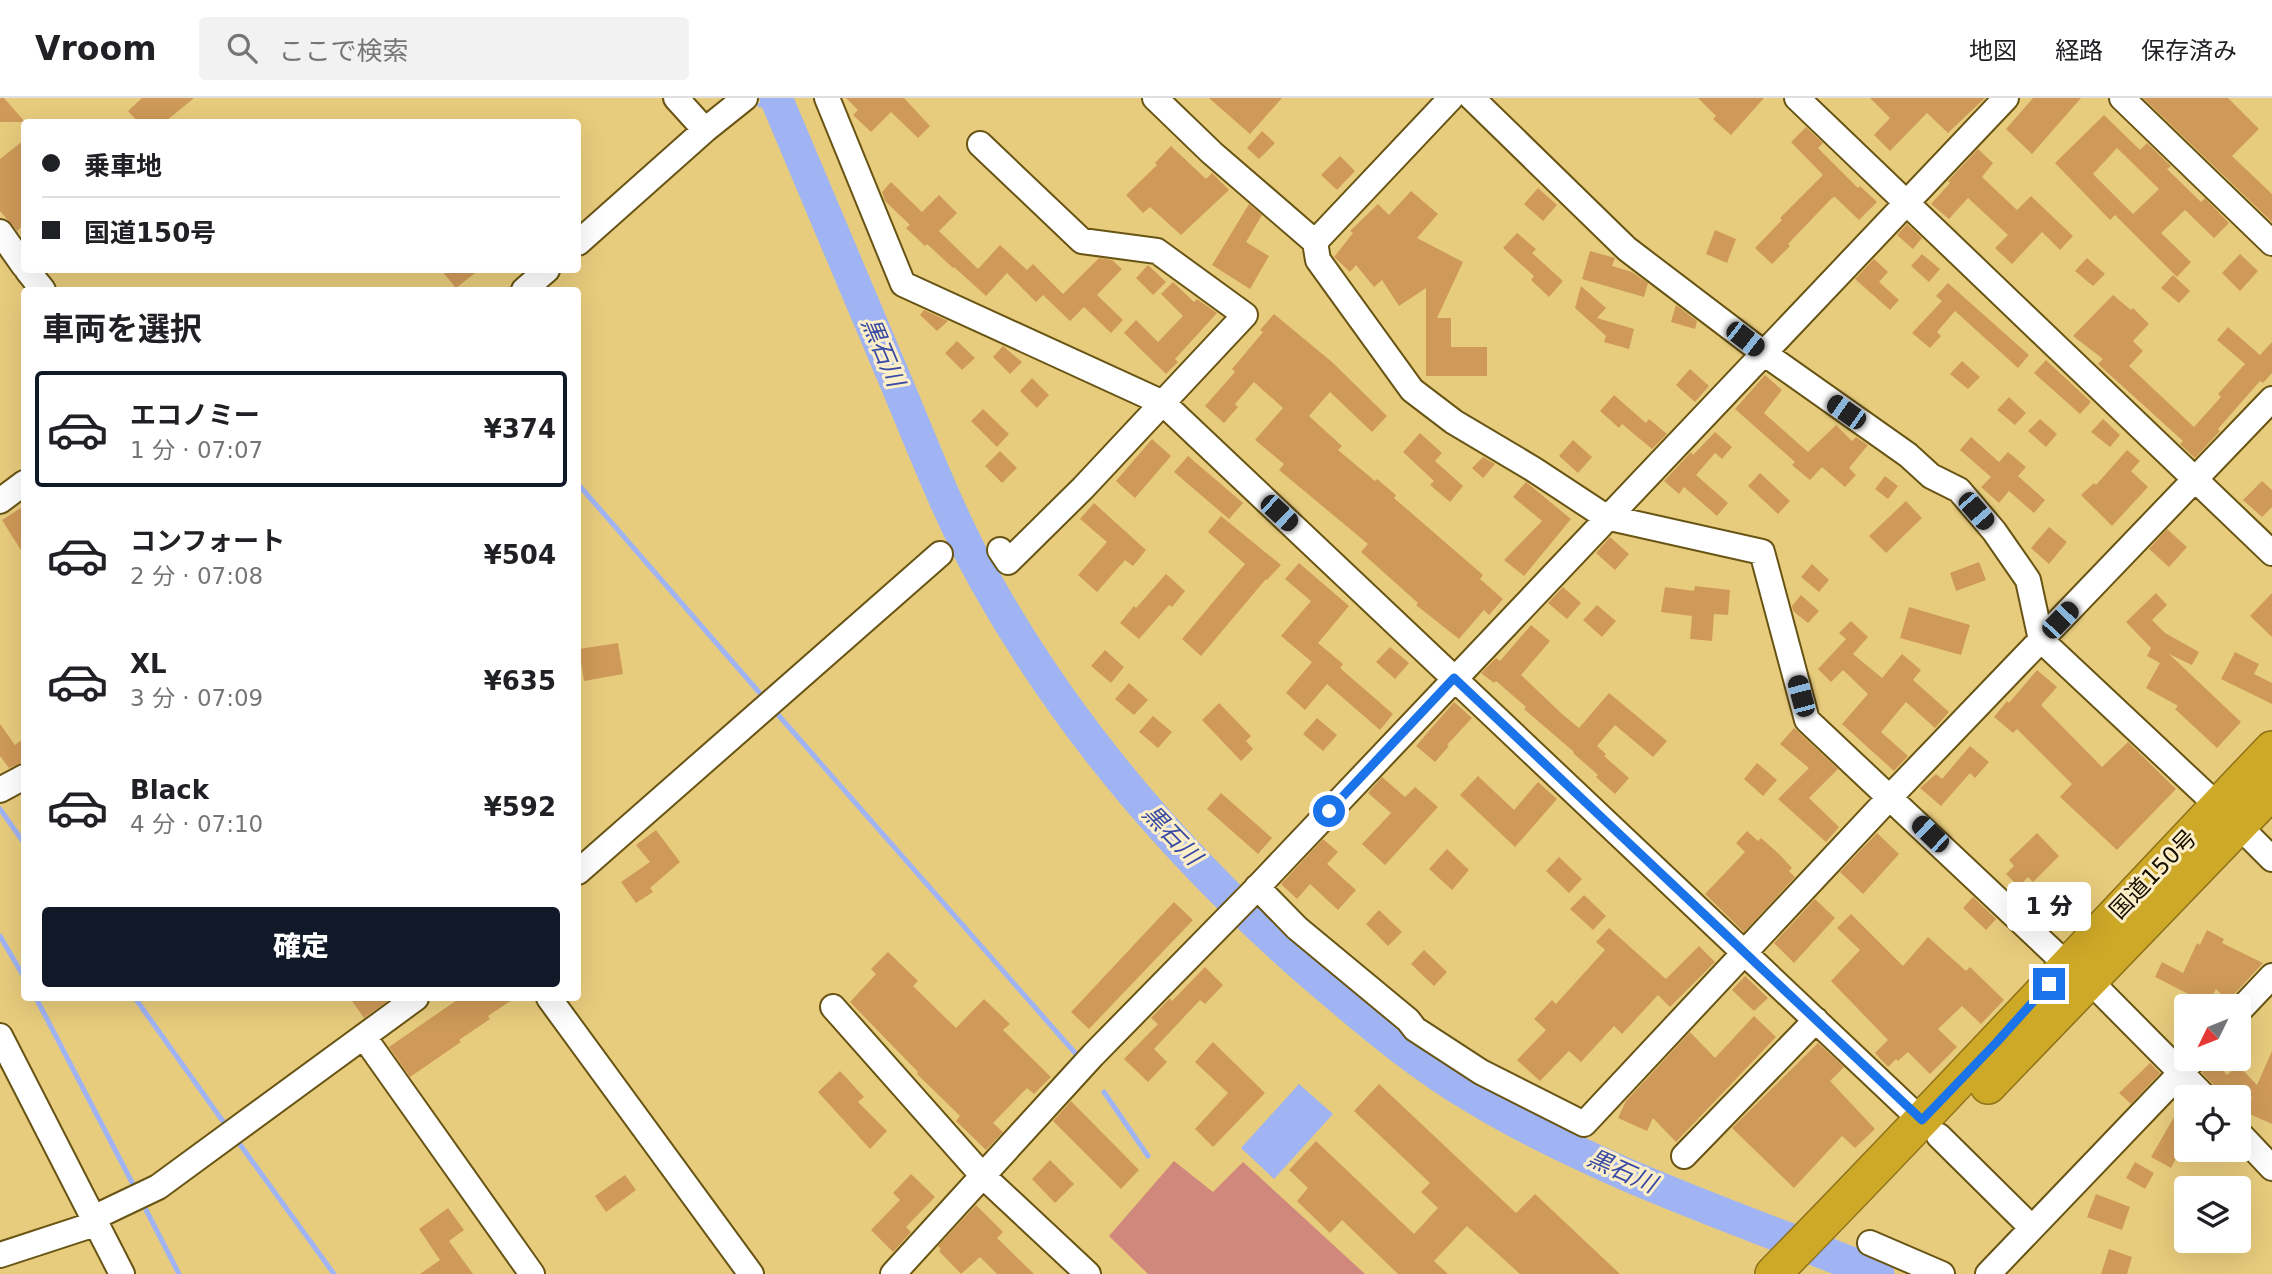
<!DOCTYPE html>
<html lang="ja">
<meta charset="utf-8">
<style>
body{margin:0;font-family:"DejaVu Sans","Noto Sans JP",sans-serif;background:#f2f2f2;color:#202124;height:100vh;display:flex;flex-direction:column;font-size:26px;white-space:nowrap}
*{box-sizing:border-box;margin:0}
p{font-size:23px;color:#757577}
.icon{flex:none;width:38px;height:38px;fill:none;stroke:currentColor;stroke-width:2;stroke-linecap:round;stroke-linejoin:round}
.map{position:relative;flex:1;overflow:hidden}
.drawer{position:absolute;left:21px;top:189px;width:560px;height:714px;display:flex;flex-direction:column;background:#fff;border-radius:7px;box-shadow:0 7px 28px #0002}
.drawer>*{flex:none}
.guide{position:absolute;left:21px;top:21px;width:560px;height:154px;border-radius:7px;box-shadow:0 7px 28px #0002;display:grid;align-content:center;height:154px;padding:0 21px;background:#fff}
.needle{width:46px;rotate:227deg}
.controls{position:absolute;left:2174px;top:896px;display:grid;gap:14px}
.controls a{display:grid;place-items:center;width:77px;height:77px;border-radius:7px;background:#fff;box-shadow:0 7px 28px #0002;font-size:35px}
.end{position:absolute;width:32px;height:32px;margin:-16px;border:9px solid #1a73e8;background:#fff;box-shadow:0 0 0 4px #fff}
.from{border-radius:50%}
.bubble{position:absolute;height:49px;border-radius:7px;background:#fff;box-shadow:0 7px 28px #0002;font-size:23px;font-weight:800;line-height:49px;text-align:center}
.car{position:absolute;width:21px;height:42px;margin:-21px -10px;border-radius:9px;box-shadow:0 0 5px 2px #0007;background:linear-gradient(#222 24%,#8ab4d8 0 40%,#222 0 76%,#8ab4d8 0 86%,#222 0)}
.guide b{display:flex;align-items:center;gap:24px;height:66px;font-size:26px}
.guide b+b{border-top:2px solid #e0e0e0}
.guide i{width:18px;height:18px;background:#202124}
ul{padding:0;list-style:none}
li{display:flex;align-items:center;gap:21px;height:116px;margin:0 14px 10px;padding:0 7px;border:4px solid transparent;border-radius:7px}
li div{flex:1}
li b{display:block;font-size:26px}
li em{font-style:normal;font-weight:800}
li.selected{border-color:#111827}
li>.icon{width:63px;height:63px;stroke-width:1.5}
h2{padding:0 21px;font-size:32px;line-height:84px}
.cta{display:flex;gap:14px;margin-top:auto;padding:14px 21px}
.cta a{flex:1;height:80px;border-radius:7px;background:#111827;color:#fff;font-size:28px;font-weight:800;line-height:80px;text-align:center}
header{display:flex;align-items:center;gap:42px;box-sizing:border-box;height:98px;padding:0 35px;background:#fff;border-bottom:2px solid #e0e0e0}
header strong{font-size:33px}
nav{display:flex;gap:38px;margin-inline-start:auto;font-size:24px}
.search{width:490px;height:63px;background:#f2f2f2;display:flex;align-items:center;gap:18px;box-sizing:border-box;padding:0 24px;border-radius:7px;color:#757577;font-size:26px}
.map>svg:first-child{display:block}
</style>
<header>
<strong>Vroom</strong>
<div class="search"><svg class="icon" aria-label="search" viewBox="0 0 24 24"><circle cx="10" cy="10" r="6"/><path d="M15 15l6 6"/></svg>ここで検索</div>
<nav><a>地図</a><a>経路</a><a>保存済み</a></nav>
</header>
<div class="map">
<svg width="2272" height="1176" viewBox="0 0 2272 1176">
<rect width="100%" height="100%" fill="#e8cc7d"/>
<path fill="#cf887b" d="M1174,1063L1213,1094L1243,1064L1365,1176H1148L1109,1138Z"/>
<path fill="#a0b4f4" d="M1299,986L1333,1016L1274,1081L1241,1050Z"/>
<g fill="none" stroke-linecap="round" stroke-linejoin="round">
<path stroke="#a0b4f4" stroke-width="5" d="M760,7L776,1
M578,386L765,601
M773,611L1076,956
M0,711L24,745
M0,838L24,879
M36,900L136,1092
M135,900L227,1029
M1104,994L1148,1058
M236,1041L334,1176
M142,1104L179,1176"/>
<path stroke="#a0b4f4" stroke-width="33" d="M776,0C817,96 857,193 898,289C925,354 951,421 985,482C1072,638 1190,772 1326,888C1373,928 1422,969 1475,1000C1599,1075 1744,1122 1878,1176"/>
</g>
<path fill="#cf9a59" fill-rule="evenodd" d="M0,0H4L25,24H0Z
M142,0H194L165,24H138L128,13Z
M846,0H904L930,28L918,40L891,14L871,34L853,17L858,12Z
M1209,0H1282L1250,36Z
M1698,0H1764L1731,37L1713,21L1716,18Z
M1870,0H1985L1948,35L1927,15L1890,53L1874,37L1890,20Z
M2033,0H2081L2032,56L2006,31Z
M2143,0H2228L2259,31L2232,58L2272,96V124Z
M2104,17L2140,52L2147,45L2171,68L2167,71L2201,104L2205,100L2229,125L2214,140L2185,112L2161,135L2191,164L2177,179L2115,117L2110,122L2055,65ZM2117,50L2159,91L2133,116L2093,76Z
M1806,29L1823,45L1818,50L1858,90L1860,88L1877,104L1859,122L1835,99L1832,100L1788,146L1790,148L1772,166L1755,150L1782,122L1780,120L1823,77L1791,44Z
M1262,33L1275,45L1259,61L1247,50Z
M24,42V127L17,133L0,113V61Z
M1171,48L1206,81L1212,75L1229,92L1181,137L1150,109L1143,115L1126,97L1157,67L1155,65Z
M1978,51L1993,65L1982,79L2017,112L2031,98L2073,138L2060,152L2042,134L2012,166L1995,150L2008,137L1968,100L1949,121L1931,106L1950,85L1948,83Z
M1340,58L1355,73L1337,92L1321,77Z
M891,84L922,114L939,97L957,115L939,133L978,171L1000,147L1027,172L1033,166L1063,196L1099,160L1112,162L1122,171L1097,197L1123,222L1111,235L1084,209L1070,223L1043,197L1036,204L1007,175L986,198L954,169L953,170L927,146L925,148L906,130L910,127L885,103L882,94Z
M1538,90L1557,107L1543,123L1524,106Z
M1411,93L1438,116L1417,140L1463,164L1437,220H1451V249H1487V278H1426V190L1399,208L1382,182L1374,189L1356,167L1350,174L1334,159L1353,135L1350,133L1378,106L1389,117Z
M1249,106L1262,117L1246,144L1269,158L1250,191L1212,167Z
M1907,126L1922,140L1913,151L1897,137Z
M1715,132L1736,141L1727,165L1706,156Z
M1517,135L1536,151L1532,155L1563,183L1549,199L1531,182L1534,178L1503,150Z
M1590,153L1615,160L1612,168L1632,174L1648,185L1644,199L1582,181Z
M1922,156L1940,171L1929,184L1911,168Z
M2240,156L2258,173L2240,193L2222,175Z
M2087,160L2105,176L2093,188L2075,173Z
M1874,161L1888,174L1879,184L1899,202L1890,212L1855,181Z
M1148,167L1166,184L1153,197L1136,180Z
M441,172H479L456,190Z
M2173,177L2190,193L2179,205L2161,190Z
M1173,184L1194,204L1197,201L1217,215L1175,261L1178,264L1166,276L1124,235L1136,222L1158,244L1183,218L1161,196Z
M1948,185L2029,257L2018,270L1955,213L1937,234L1941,238L1930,250L1912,235L1942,203L1936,198Z
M1581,188L1606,210L1597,220L1634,231L1629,251L1604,244L1606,238L1575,210Z
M2113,197L2131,212L2133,210L2149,226L2133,243L2143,253L2129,268L2194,329L2221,299L2218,296L2245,266L2217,242L2228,229L2260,257L2272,244V275L2263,285L2260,283L2218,331L2220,333L2195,360L2180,346L2183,343L2098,266L2103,261L2073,238Z
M1676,207L1697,223L1695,231L1671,224Z
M924,212L948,223L937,233L920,217Z
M1274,216L1332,264L1387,318L1372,334L1330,294L1309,318L1342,348L1338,352L1375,383L1377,381L1396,397L1394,400L1483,477L1480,481L1503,501L1489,517L1484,512L1459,541L1416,507L1418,505L1361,454L1368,446L1279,372L1284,366L1255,342L1283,310L1254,284L1235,306L1238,309L1224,325L1205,308L1235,274L1232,271L1263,234L1260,232Z
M957,243L975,260L962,272L945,255Z
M1003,248L1022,264L1010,276L993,259Z
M2046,262L2091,304L2080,316L2034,275Z
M1962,263L1980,279L1968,291L1950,276Z
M1690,271L1709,288L1695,304L1676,287Z
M1765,277L1782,292L1764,315L1808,354L1836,327L1852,343L1856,339L1868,347L1849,370L1856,377L1845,389L1822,369L1810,382L1792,367L1795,364L1735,311Z
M1032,280L1049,297L1037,310L1020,293Z
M1614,297L1646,325L1649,321L1667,336L1652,351L1622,326L1619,330L1600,313Z
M2009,299L2026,315L2015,327L1997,312Z
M983,311L1009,336L997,349L971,323Z
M2040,321L2057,336L2046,349L2028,333Z
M2103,321L2120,337L2110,349L2091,334Z
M1715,334L1732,349L1722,361L1715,355L1696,377L1728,405L1717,418L1684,389L1679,396L1664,383L1691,354L1693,357Z
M1420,335L1442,355L1435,363L1463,388L1450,404L1430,387L1434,383L1403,354Z
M1971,339L1999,364L2008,354L2026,369L2018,378L2045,402L2034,415L2009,393L1999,405L1981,389L1991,379L1960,352Z
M1152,341L1171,358L1135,400L1116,383Z
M1573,342L1592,359L1578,375L1559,358Z
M2127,352L2140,363L2131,373L2148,389L2112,428L2081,397L2094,385L2096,387Z
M1000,353L1017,370L1002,385L985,368Z
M1188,358L1243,405L1229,421L1174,374Z
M1483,359L1495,366L1483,380L1472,370Z
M1760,375L1790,403L1778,416L1748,388Z
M1885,378L1898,388L1888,401L1875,391Z
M2262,383L2272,392V409L2262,419L2243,402Z
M1526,384L1571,421L1524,478L1504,462L1542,423L1513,399Z
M1906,403L1922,420L1886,455L1869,438Z
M1094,405L1146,452L1133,468L1125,462L1097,494L1078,477L1107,444L1080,421Z
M24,408V457L2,422Z
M1221,418L1281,467L1267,482L1266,481L1201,558L1182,541L1245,466L1208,434Z
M2049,429L2067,444L2049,466L2031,450Z
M2167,431L2187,449L2169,469L2149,451Z
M1610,439L1629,456L1615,472L1596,455Z
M1979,464L1986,482L1956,493L1950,475Z
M1299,465L1349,508L1318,545L1343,566L1340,570L1393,616L1380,632L1327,586L1305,612L1286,595L1312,564L1281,538L1311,503L1285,481Z
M1812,466L1829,482L1819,494L1801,479Z
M1166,476L1185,493L1172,509L1169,507L1139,541L1120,525L1134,508L1136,510Z
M1695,488L1730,492L1728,517L1714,516L1712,543L1690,541L1692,518L1661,514L1665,489L1694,493Z
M1563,489L1581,505L1567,521L1548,505Z
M2156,495L2167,507L2152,522L2165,535L2199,554L2192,567L2169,556L2241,624L2217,650L2175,611L2178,608L2146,590L2160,565L2147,558L2151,550L2126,524Z
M2272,495V539L2250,518Z
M1801,497L1819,513L1808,525L1793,513L1792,508Z
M1597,507L1616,523L1602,539L1583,522Z
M1909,509L1970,527L1961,557L1900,540Z
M1851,523L1868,539L1853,556L1882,580L1902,556L1921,572L1913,582L1949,614L1935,630L1906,604L1881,634L1908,658L1894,673L1842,626L1868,596L1843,572L1831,584L1818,571L1846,541L1839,535Z
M1531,527L1550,543L1521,577L1562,616L1579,630L1609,595L1667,643L1653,659L1615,627L1597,648L1606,656L1604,658L1629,680L1615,696L1596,679L1598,677L1573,655L1574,654L1524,611L1526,609L1496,583L1494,585L1481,575L1496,560L1500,563Z
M618,545L623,576L584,583L579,551Z
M1390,549L1409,565L1395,581L1376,564Z
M1105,552L1124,569L1111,585L1091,568Z
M2235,554L2259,566L2254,576L2272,585V606L2221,581Z
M2037,572L2057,589L2041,607L2102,669L2128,644L2176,691L2117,752L2060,699L2072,686L2017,631L2013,635L1994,619L2007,603L2009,605Z
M1129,585L1148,602L1134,617L1115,601Z
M1454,604L1472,620L1447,647L1449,648L1435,664L1416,648Z
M1219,605L1251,638L1246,643L1253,651L1241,663L1202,622Z
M1153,618L1172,634L1158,650L1139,634Z
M1317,620L1337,637L1323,653L1303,636Z
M0,626L15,647L24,640V664L9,670L0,658Z
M1794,630L1838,671L1809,700L1839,729L1826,744L1778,701L1809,670L1780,646Z
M1970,648L1989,664L1975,680L1970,675L1941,708L1920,690L1936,676L1942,681Z
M1757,665L1777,682L1763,698L1744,681Z
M1478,678L1514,712L1538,684L1557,701L1515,749L1460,697Z
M1382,679L1405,699L1415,689L1438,709L1385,767L1362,746L1391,715L1368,695Z
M1221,695L1272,740L1258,756L1207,711Z
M656,732L680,764L650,790L653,794L636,805L621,784L650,764L636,747Z
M1747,733L1758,743L1761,740L1780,757L1792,770L1789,773L1795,779L1744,834L1705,796L1745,754L1736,745Z
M1877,735L1899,756L1863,796L1840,774Z
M2037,735L2059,758L2033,784L2028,779L2019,789L2006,776L2014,768L2009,762Z
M1323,741L1338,754L1327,766L1356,792L1338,812L1310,786L1297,801L1281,786Z
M1447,751L1469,772L1452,792L1429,771Z
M1559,759L1582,781L1569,795L1546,773Z
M1584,797L1606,818L1593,832L1570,811Z
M1973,799L1996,821L1986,832L1963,810Z
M1815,801L1835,820L1794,865L1774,845Z
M1174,804L1193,822L1089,931L1071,914Z
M1379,812L1402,834L1388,848L1366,826Z
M1851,816L1903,868L1928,839L1966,873L1970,869L2004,902L1981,926L1962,908L1938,931L1957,949L1930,976L1908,954L1898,963L1896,961L1888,969L1875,955L1888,942L1831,883L1860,852L1837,830Z
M1609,830L1666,881L1699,848L1715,864L1670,909L1658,897L1622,936L1614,928L1581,964L1569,953L1540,983L1517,962L1546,932L1534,921L1552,902L1556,906L1605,852L1596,844Z
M2207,832L2224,841L2222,845L2263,865L2228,903L2216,891L2208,906L2155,879L2162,864L2183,875L2197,845L2200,847Z
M1424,852L1447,874L1434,888L1411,866Z
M888,854L918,883L913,888L956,930L984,901L1010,926L1003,932L1051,979L1034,996L1027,990L993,1025L1003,1034L986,1052L956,1023L960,1018L917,976L918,974L850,904L876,876L871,871Z
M1205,869L1223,887L1205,906L1200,902L1154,951L1167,964L1148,984L1124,961L1158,926L1151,920L1170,900L1172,903Z
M1745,878L1768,900L1754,913L1732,892Z
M350,900H392L364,920Z
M460,900H515L488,918L490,921L459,942L461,944L410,979L389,949Z
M1754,918L1776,939L1676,1044L1653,1020L1647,1033L1618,1020L1626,1003L1690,934L1715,960Z
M1213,944L1265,995L1213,1049L1195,1031L1228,995L1195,964Z
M1818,945L1844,969L1830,983L1875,1031L1855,1050L1842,1038L1794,1090L1732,1030Z
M2272,953V1026L2245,1014L2252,999H2219L2216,989L2202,975L2208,961H2212L2227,977L2238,967L2257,987Z
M2150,965L2160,975L2131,1006L2119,995Z
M840,973L864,999L858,1004L887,1033L870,1051L818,994Z
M1379,986L1516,1115L1535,1096L1620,1176H1520L1467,1128L1434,1163L1448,1176H1398L1342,1122L1330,1135L1297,1103L1308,1090L1289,1072L1316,1043L1414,1136L1438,1110L1421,1094L1430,1085L1354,1013Z
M2185,1000L2186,1042L2171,1070L2151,1059Z
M1071,1003L1139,1072L1121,1091L1053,1023Z
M1050,1062L1074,1086L1055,1105L1032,1081Z
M2135,1064L2154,1075L2145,1091L2126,1080Z
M911,1076L935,1099L906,1129L911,1134L893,1154L871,1132L900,1102L893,1095Z
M625,1077L636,1092L606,1114L595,1098Z
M2096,1096L2130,1109L2122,1132L2087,1119Z
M976,1107L1003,1134L997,1140L1034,1176H997L980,1159L961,1176L939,1153L941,1151L938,1148Z
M448,1110L464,1132L449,1143L473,1176H420L440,1162L419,1131Z
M2109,1151L2132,1159L2127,1176H2101Z"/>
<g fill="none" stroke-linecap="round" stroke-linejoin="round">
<g stroke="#685414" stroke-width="28">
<path id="minor" d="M676,0L705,32
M827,0L903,186L1163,305L1921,1022
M1155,0L1212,55L1315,144L1318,162L1412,292L1454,324L1533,371L1606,419L1762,454L1807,622L2066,866
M1472,0L1627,151L1765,256L1908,357L1931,378L1959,392L1994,433L2028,482L2041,542L2218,708
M1797,0L2272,455
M2122,0L2272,145
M980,46L1082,143L1157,153L1245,217L1083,390L1008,464L1000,452
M0,134L24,168
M1315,144L1451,0
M578,145L705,32L745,0
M27,172L43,192
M524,192L547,172
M0,403L24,385
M0,692L24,679
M2239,728L2272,761
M578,774L940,456
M1257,789L1297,830L1408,922L1415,931L1481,974L1584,1026L1891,698L2272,301
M2090,883L2205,999
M549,900L751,1176
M833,909L982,1077L1088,1176
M2238,914L2272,878
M0,938L122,1176
M364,939L532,1176
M2238,1034L2272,1070
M1939,1038L2032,1130
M1684,1058L1816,922
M93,1120L158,1089L416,900
M1870,1145L1942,1176
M0,1157L95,1126
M893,1176L1093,957L1252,795L2006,0
M1988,1176L2194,961"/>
</g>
<g stroke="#8e7219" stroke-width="38">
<path id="highway" d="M1988,988L2272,693
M1773,1176C1942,1004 2105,826 2272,651"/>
</g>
<use href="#minor" stroke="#fff" stroke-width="24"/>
<use href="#highway" stroke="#cea827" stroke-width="35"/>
</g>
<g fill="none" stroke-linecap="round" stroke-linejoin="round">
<path stroke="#1a73e8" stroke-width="9" d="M1329,713L1454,580L1922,1022L1996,945L2049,886"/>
</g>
<g text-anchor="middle" stroke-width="6" stroke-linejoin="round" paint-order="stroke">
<g font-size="23" fill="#170f00" stroke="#fcefc8">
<text transform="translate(2153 776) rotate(-46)" y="8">国道150号</text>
</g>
<g font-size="24" font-style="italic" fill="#384aa6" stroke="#fcefc8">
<text transform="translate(883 254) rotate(67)" y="8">黒石川</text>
<text transform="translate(1172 737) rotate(46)" y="8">黒石川</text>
<text transform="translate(1622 1073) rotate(24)" y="8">黒石川</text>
</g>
</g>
</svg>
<div class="controls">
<a><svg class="needle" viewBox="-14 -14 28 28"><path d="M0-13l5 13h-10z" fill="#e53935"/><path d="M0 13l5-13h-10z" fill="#757577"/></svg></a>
<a><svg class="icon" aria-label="locate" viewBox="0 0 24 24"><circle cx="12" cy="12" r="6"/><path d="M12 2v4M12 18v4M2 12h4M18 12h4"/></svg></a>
<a><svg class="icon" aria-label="layers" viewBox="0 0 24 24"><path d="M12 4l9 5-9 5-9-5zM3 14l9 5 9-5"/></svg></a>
</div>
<i class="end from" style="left:1329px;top:713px"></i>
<i class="end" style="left:2049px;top:886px"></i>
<div class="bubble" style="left:2007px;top:784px;width:84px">1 分</div>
<i class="car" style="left:1745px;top:241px;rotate:128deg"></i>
<i class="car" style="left:1846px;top:314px;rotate:305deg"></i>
<i class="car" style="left:1976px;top:413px;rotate:139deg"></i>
<i class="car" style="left:1279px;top:415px;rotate:133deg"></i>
<i class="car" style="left:2060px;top:522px;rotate:44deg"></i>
<i class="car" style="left:1801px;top:598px;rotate:345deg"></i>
<i class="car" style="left:1930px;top:736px;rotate:314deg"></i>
<div class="guide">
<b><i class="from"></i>乗車地</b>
<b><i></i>国道150号</b>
</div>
<section class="drawer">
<h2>車両を選択</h2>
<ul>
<li class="selected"><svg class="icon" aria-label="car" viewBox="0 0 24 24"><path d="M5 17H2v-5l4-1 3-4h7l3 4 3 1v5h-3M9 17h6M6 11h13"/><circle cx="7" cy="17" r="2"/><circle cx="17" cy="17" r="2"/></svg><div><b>エコノミー</b><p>1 分 · 07:07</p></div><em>¥374</em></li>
<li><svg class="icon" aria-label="car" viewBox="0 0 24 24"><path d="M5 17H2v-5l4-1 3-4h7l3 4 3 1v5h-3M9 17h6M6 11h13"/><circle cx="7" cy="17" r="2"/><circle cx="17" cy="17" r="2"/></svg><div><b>コンフォート</b><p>2 分 · 07:08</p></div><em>¥504</em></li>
<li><svg class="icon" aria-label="car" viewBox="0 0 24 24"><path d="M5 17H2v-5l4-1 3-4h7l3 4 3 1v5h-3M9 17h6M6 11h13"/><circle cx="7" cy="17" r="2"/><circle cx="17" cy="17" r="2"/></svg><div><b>XL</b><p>3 分 · 07:09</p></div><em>¥635</em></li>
<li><svg class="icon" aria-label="car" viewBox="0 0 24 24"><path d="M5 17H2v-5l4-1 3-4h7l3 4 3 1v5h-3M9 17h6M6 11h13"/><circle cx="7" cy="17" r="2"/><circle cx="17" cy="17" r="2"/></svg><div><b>Black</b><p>4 分 · 07:10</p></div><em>¥592</em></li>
</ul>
<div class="cta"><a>確定</a></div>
</section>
</div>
